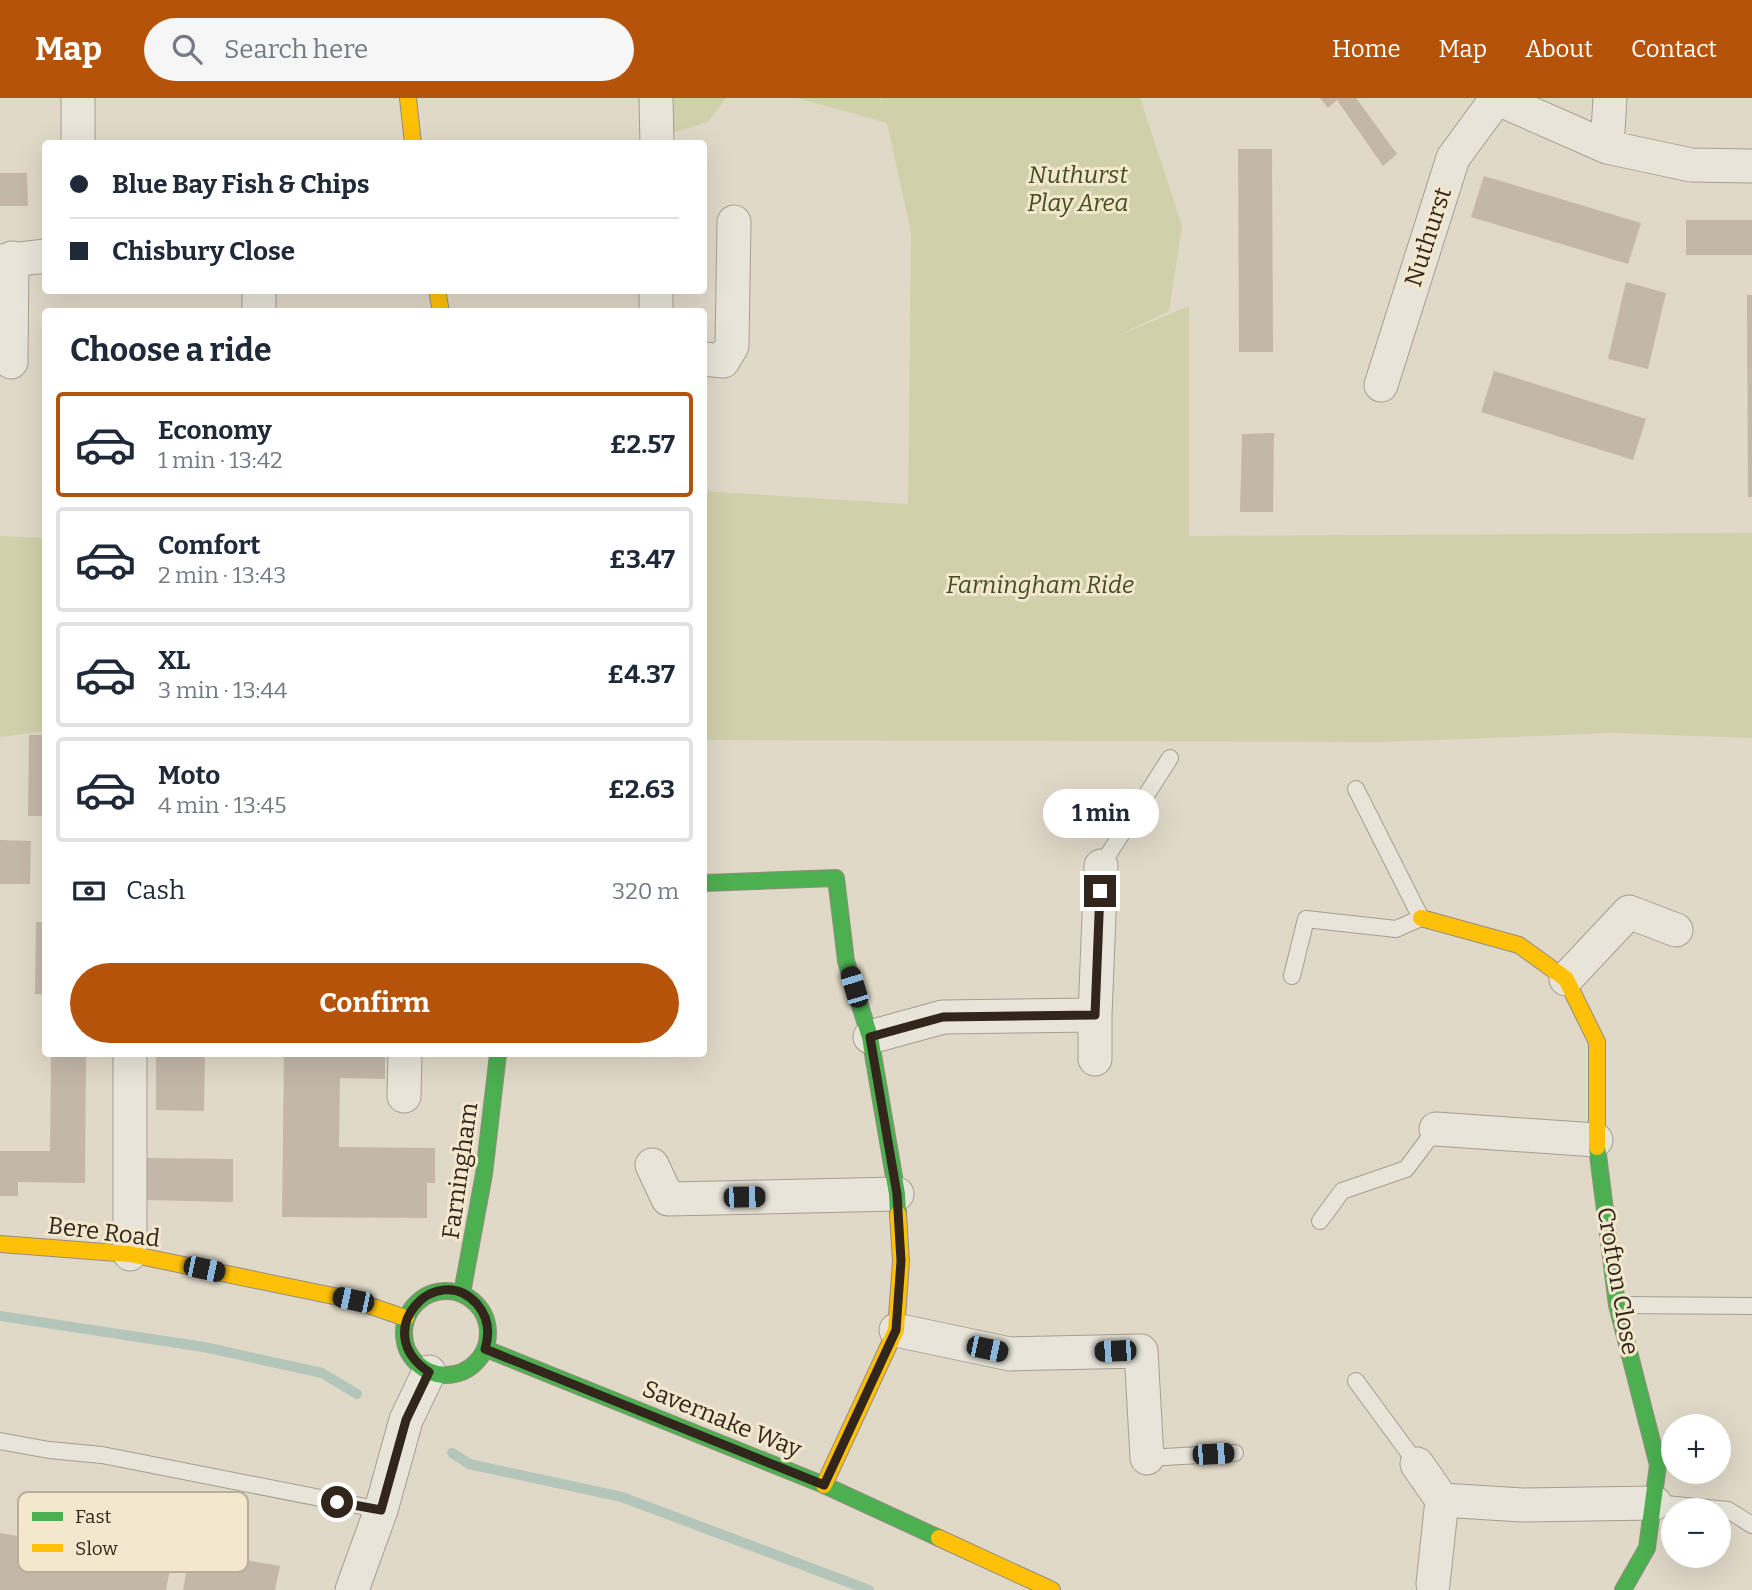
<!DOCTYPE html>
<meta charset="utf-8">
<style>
body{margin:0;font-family:Bitter,serif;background:#f6f6f7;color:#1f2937;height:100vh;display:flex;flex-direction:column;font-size:26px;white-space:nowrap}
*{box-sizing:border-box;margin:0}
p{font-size:23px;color:#747a83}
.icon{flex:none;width:38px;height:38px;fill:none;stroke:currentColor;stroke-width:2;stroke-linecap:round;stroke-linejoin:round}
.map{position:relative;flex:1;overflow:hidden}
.side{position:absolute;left:42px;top:210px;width:665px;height:749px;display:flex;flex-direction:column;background:#fff;border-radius:7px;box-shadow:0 7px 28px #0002}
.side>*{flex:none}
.banner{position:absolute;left:42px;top:42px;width:665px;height:154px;border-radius:7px;box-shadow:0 7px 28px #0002;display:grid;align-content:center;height:154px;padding:0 28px;background:#fff}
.controls{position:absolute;left:1661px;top:1316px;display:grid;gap:14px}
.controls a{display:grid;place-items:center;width:70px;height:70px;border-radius:50%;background:#fff;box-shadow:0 7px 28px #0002;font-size:35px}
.end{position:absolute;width:32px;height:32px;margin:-16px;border:9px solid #32261c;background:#fff;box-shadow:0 0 0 4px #fff}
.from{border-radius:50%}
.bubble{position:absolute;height:49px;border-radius:24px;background:#fff;box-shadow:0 7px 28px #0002;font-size:23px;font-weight:700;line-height:49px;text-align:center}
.car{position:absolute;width:21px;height:42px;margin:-21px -10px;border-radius:9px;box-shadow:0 0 5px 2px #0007;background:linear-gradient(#222 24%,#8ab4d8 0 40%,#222 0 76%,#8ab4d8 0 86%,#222 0)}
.banner b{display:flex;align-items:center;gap:24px;height:66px;font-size:26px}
.banner b+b{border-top:2px solid #e0e1e3}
.banner i{width:18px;height:18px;background:#1f2937}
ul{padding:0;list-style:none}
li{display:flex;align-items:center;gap:21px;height:105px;margin:0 14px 10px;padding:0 14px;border:4px solid #e0e1e3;border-radius:7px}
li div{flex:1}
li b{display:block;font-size:26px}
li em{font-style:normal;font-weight:700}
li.active{border-color:#b45309}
li>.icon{width:63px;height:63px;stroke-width:1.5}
h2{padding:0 28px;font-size:32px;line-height:84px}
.pay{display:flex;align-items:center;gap:18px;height:77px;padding:0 28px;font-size:26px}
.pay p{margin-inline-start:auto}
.primary-button{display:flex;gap:14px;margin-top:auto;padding:14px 28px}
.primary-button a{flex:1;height:80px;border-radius:42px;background:#b45309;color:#fff;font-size:28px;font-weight:700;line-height:80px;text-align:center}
header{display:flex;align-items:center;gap:42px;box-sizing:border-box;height:98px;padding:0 35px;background:#b45309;color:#fff}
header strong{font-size:33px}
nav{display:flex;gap:38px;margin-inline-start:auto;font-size:24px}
.search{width:490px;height:63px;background:#f6f6f7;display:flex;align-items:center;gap:18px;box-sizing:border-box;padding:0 24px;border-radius:38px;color:#747a83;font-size:26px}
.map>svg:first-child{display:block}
</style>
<header>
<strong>Map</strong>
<div class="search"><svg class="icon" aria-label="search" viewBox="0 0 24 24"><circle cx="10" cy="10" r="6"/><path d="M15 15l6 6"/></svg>Search here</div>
<nav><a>Home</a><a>Map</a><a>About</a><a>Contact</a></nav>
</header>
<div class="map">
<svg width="1752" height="1492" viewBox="0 0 1752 1492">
<rect width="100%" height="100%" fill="#e0d9c8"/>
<path fill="#d0d0ab" d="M656,0H726L708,24L657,39Z
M798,0H880L883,9L882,0H1140L1182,128L1169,213L1115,239L1189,208V438L1752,435V640L1611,635L1385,644L704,642V393L908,406L911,134L887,25Z
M0,438L45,440L46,633L0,639Z"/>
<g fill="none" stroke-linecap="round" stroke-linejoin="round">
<path stroke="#b4c5ba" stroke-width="10" d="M0,1218L204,1249L322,1275L357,1296
M452,1355L469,1366L622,1399L869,1492"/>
</g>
<path fill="#c3b7a9" d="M1320,0H1356L1397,56L1383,68L1337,2L1328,10Z
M1238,51H1272L1273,254H1239Z
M0,75H27L28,108H0Z
M1484,78L1641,125L1628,166L1471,119Z
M1686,122H1752V157H1686Z
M1626,184L1666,195L1648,271L1608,261Z
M1747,197H1752V399H1748Z
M1494,273L1646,321L1633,362L1481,314Z
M1274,335L1273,414H1240L1242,336Z
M29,637H46V718H28Z
M0,742L31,743L30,786H0Z
M36,824H46V897L35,896Z
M51,956H86L85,1085L18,1084V1098H0V1053H50Z
M160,956H205L204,1013L156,1012V959Z
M284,956H385V981L340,980L339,1049L435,1050V1085H427V1120L282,1119Z
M145,1060L233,1061V1104L145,1102Z
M0,1435L55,1444L52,1458L109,1468L111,1456L171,1466L166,1492H0Z
M190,1452L280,1468L275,1492H183Z"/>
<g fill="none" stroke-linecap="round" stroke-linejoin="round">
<g stroke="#a59e92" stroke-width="18">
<path id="lane" d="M1101,768L1170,660
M1292,878L1306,821L1396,831L1421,820L1356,691
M1320,1123L1342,1093L1406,1071L1436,1031
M1617,1207L1752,1208
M1356,1283L1417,1366
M0,1343L49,1352L102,1357L381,1412
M1147,1360L1235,1355
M1655,1405L1728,1412L1752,1427"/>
</g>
<g stroke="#a59e92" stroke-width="35">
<path id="street" d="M78,0V46
M656,0L657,46
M1496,0L1607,49L1691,67L1752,68
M1607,49L1610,0
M0,163L46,158
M259,214V192
M656,214V192
M704,261L723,263L732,248L734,124
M11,264L12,160
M1381,287L1453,60L1497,0
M1566,881L1629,814L1676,832
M1095,917V961
M870,939L943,919L1095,917L1101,768
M404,998L405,956
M1436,1031L1596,1042
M652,1067L668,1101L897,1096
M130,1156V956
M896,1232L1010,1256L1141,1253L1147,1360
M1417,1366L1442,1402
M1433,1486L1442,1402L1522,1407L1655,1405
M352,1492L381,1412L406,1322L429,1274"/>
</g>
<g stroke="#958d82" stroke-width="18">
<path id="fast" d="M704,785L836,780L846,863L870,939L897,1096L898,1116
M1597,1049L1617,1207L1658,1367L1647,1450L1623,1492
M404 1235a42 42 0 1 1 84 0a42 42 0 1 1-84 0Z
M462,1195L484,1076L498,956
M486,1251L824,1387L939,1440"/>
</g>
<g stroke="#958d82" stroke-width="18">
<path id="slow" d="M408,0L413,46
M437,192L441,214
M1421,820L1519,847L1566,881L1597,944V1049
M0,1146L130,1156L353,1202L406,1220
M824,1387L896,1232L901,1163L898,1116
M939,1440L1052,1492"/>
</g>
<use href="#lane" stroke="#e8e4d9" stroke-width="16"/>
<use href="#street" stroke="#e8e4d9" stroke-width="33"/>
<use href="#fast" stroke="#4caf50" stroke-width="16"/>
<use href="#slow" stroke="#ffc107" stroke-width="16"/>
</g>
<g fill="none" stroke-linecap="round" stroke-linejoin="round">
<path stroke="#32261c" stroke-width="9" d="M337,1404L381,1412L406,1322L429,1274C367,1233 438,1161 477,1206C489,1220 490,1235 485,1251L824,1387L896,1232L901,1163L897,1096L870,939L943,919L1095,917L1100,793"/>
</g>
<g text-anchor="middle" stroke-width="6" stroke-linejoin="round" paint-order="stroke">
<g font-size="24" font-style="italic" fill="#434e23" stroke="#f3e8cd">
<text x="1078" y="85">Nuthurst<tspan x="1078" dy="28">Play Area</tspan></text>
<text x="1040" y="495">Farningham Ride</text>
</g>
<g font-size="24" fill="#32261c" stroke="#f3e8cd">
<text transform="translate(1428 139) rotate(-72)" y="8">Nuthurst</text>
<text transform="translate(460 1073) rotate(-82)" y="8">Farningham</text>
<text transform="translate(104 1134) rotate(7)" y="8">Bere Road</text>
<text transform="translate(1618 1183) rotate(80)" y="8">Crofton Close</text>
<text transform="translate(722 1321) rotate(22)" y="8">Savernake Way</text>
</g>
</g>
<rect x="18" y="1394" width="230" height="80" rx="10" fill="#f3e8cd" stroke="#b9ae98" stroke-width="2"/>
<rect x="32" y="1414" width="31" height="9" fill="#4caf50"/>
<rect x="32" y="1446" width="31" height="8" fill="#ffc107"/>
<g font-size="19" fill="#32261c">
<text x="75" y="1425">Fast</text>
<text x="75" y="1457">Slow</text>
</g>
</svg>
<div class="controls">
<a>+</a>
<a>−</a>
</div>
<i class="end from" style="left:337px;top:1404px"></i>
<i class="end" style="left:1100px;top:793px"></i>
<div class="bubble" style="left:1043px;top:691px;width:116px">1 min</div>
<i class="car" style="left:854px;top:889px;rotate:343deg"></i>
<i class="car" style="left:744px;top:1099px;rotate:89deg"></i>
<i class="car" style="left:204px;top:1171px;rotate:102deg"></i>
<i class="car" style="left:353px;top:1202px;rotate:282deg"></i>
<i class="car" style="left:987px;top:1251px;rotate:102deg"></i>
<i class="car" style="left:1115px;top:1253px;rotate:268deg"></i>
<i class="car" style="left:1213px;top:1356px;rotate:87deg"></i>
<div class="banner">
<b><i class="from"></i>Blue Bay Fish &amp; Chips</b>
<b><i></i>Chisbury Close</b>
</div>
<section class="side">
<h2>Choose a ride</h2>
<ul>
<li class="active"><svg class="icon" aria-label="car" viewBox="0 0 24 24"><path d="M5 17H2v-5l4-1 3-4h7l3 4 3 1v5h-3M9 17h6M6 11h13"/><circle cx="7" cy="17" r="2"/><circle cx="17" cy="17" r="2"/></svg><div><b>Economy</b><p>1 min · 13:42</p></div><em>£2.57</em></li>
<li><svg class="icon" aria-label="car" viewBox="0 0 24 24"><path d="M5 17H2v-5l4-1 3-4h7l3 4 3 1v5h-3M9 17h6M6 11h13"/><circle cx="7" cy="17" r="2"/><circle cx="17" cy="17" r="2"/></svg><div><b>Comfort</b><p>2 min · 13:43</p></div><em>£3.47</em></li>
<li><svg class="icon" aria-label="car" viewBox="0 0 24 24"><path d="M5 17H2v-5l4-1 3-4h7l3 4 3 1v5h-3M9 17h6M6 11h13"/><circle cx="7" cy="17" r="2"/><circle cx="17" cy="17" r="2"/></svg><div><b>XL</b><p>3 min · 13:44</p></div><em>£4.37</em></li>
<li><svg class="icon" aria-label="car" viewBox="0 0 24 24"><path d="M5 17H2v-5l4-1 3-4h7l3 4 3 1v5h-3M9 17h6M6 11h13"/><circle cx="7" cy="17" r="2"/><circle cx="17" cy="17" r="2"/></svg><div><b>Moto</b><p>4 min · 13:45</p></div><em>£2.63</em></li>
</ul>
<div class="pay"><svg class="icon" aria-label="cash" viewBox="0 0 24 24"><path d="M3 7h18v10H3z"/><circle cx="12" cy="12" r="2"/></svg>Cash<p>320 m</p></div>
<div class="primary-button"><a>Confirm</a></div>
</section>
</div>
